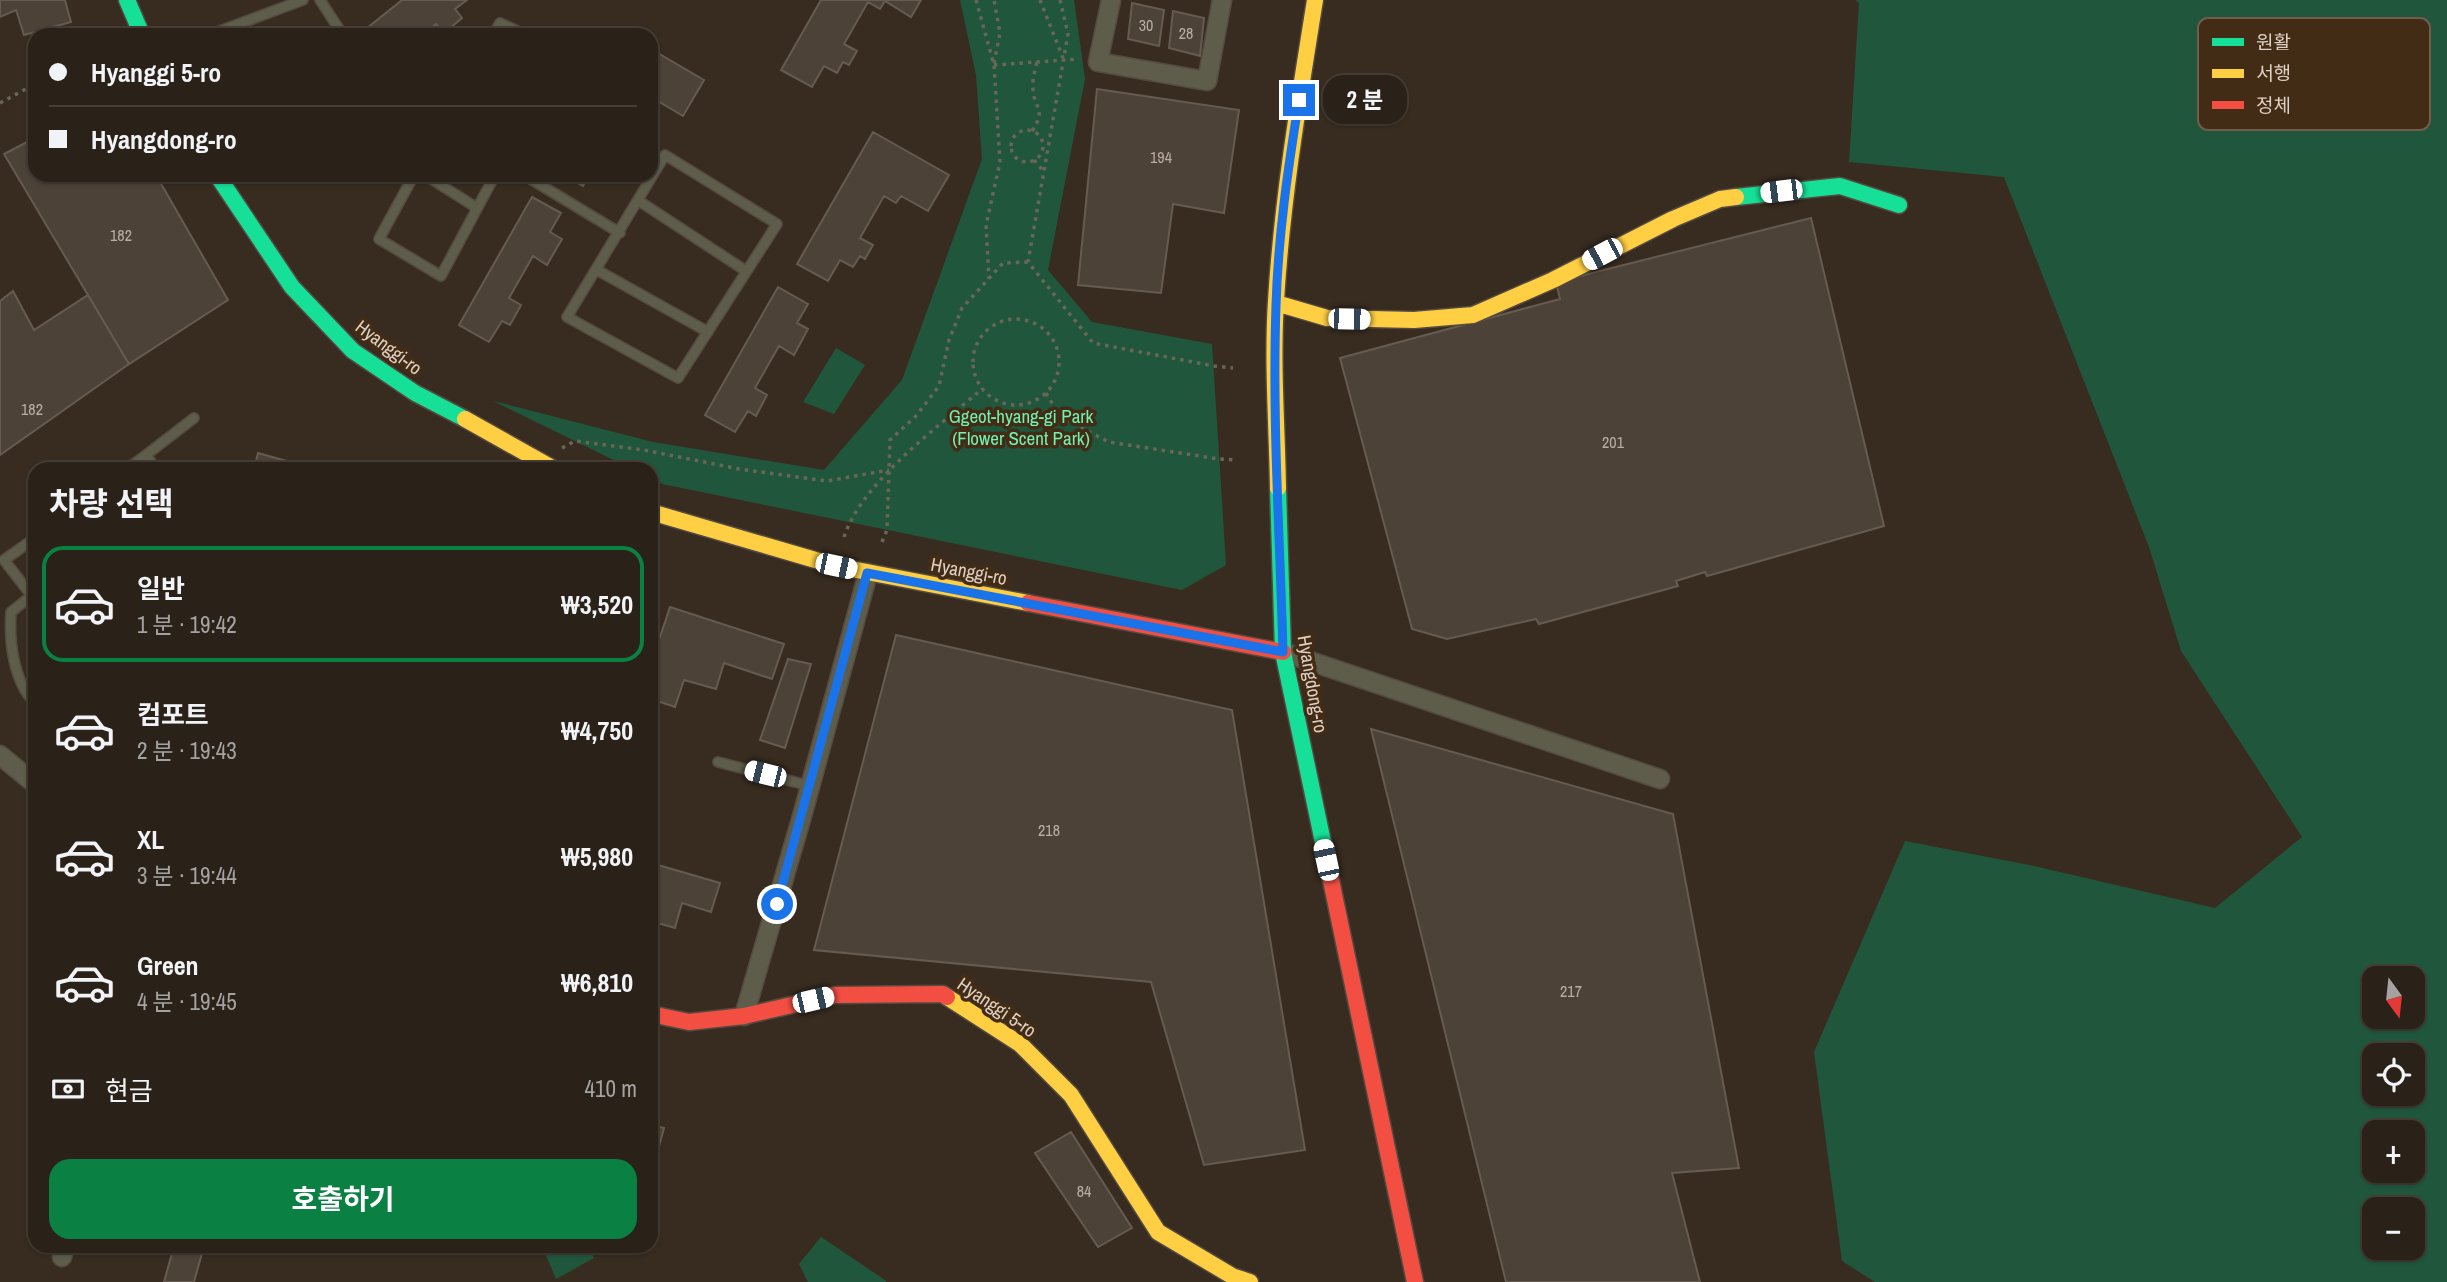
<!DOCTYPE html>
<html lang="ko">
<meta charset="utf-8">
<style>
body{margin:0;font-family:"Archivo Narrow","Noto Sans KR",sans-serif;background:#322921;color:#f1f3f6;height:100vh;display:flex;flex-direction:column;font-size:26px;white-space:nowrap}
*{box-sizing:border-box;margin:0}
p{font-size:23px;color:#a5a3a2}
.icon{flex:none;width:38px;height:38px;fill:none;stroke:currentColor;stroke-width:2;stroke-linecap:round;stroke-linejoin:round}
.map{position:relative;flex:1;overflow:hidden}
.panel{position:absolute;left:28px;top:462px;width:630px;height:791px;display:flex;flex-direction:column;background:#2a2118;border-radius:21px;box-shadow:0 2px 5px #0004,0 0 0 2px #463e37}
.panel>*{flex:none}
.hud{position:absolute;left:28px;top:28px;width:630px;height:154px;border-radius:21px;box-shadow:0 2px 5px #0004,0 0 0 2px #463e37;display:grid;align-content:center;height:154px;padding:0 21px;background:#2a2118}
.needle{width:46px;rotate:165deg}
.controls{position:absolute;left:2362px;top:966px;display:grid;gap:14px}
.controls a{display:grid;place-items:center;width:63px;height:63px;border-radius:14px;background:#2a2118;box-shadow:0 2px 5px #0004,0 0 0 2px #463e37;font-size:35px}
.end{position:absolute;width:32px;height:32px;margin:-16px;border:9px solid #1a73e8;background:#fff;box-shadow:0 0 0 4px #fff}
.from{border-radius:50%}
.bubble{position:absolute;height:49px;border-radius:21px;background:#2a2118;box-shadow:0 2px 5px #0004,0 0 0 2px #463e37;font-size:23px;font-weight:700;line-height:49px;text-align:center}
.car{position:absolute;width:21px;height:42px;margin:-21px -10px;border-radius:9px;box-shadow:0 0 5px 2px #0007;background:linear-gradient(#fff 24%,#345 0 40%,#fff 0 76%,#345 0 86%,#fff 0)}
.hud b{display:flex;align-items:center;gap:24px;height:66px;font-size:26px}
.hud b+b{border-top:2px solid #463e37}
.hud i{width:18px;height:18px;background:#f1f3f6}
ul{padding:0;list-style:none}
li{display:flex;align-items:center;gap:21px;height:116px;margin:0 14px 10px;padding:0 7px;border:4px solid transparent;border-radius:21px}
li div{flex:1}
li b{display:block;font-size:26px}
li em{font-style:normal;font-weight:700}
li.active{border-color:#0b8043}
li>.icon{width:63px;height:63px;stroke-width:1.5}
h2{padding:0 21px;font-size:32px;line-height:84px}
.pay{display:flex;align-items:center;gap:18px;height:77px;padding:0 21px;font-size:26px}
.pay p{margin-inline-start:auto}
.action{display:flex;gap:14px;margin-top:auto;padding:14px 21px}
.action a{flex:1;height:80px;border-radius:21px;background:#0b8043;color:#fff;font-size:28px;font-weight:700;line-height:80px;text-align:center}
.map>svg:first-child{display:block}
</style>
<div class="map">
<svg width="2447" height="1282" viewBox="0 0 2447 1282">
<rect width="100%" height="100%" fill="#382c20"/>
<path fill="#20573c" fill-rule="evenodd" d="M960,0H1074L1085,79L1048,270L1092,322L1212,344L1226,565L1182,590L662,484L651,478V469H632L493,401L653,442L824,470L902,380L982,159L976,75Z
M1855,0H2447V1282H1875L1842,1261L1814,1052L1905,841L2034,866L2215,908L2302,837L2181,651L2149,547L2004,177L1849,162L1859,3ZM2375,978H2413V1017H2375ZM2375,1055H2413V1094H2375ZM2375,1132H2413V1171H2375ZM2375,1209H2413V1248H2375Z
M836,348L865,365L834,414L803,402Z
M821,1237L885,1280L886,1282H808L799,1264Z
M542,1246H588L594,1258L556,1279Z"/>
<path fill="#4d4237" stroke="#655b51" stroke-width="2" d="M0,0H65L71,22L24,35L16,10L0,17Z
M402,0H467L455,9L462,18L444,33L436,24L423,35H371L366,29Z
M821,0H921L911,17L885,1L880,9L868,2L844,44L857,51L849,65L843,62L837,73L824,66L812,87L781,70Z
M1132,3L1164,10L1159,46L1128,39Z
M1173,11L1204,18L1200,56L1169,48Z
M651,49L704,80L683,116L656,100L651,107Z
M1097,89L1239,110L1224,213L1173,204L1161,293L1078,285Z
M873,132L949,175L928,211L901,196L896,203L884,196L860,238L873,245L865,259L860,256L853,267L840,260L828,281L797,264Z
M35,138V175H156L228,300L129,364L4,154Z
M565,175H589L583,186Z
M532,197L561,213L550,232L562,239L547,265L533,256L509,298L521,305L510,325L502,321L489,342L459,325Z
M1811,218L1884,526L1707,576L1705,572L1676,581L1678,586L1539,624L1536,619L1447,639L1412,629L1340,358L1560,299L1556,282Z
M778,287L808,304L797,323L808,329L794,355L779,346L755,388L767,395L756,416L748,411L735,432L705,415Z
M13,291L34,330L88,295L129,364L0,455V301Z
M258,453L315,469H254Z
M670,607L784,644L772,679L724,663L716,689L684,680L675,707L651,699V664Z
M896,635L1232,710L1305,1150L1204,1165L1151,982L814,950Z
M788,659L811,664L785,748L760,740Z
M1371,729L1673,814L1739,1168L1672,1173L1700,1282H1506Z
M651,863L720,883L711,912L682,903L675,928L651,921Z
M651,1125L664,1128L657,1154L651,1153Z
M1071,1132L1132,1228L1098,1247L1035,1153Z
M174,1246H204L194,1282H164Z"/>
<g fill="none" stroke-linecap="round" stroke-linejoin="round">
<g stroke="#544a40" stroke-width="12">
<path id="lane" d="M320,0L343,35
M209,35L303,0
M493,35L500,23L526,35
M665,155L777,224L678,378L567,317Z
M414,175L379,239L441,276L495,175
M425,175L477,208
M524,175L620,233
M639,201L746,271
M597,270L708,332
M127,469L146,455
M156,469L146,455L194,418
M35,593L11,612C9,641 13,681 35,703
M32,596L4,560L35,538
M718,762L810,786"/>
</g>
<g stroke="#544a40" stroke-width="21">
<path id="street" d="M1111,0L1098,62L1207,81L1222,0
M1283,652L1660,779
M0,755L35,784
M744,1016L804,809L868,573
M62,1257L65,1246"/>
</g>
<g stroke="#544a40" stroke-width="19">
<path id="fast" d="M127,0L142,35
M217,175L292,287L353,351L415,393L465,419
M1736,197L1840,186L1899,205
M1278,488L1283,652L1327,861"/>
</g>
<g stroke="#544a40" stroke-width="19">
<path id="slow" d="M1276,303L1327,318L1414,320L1473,315L1553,280L1673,219L1720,199L1736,197
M465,419L554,469
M1278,488C1277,426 1272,363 1276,301C1282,200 1299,100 1315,0
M651,512L836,566L1028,603
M947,997L1020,1044L1071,1095L1158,1232L1232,1276L1250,1282"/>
</g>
<g stroke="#544a40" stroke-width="19">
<path id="jam" d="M1028,603L1283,652
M1327,861L1415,1282
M651,1014L689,1022L744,1016L835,995L943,994L947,997"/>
</g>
<path stroke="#696657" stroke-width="3.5" stroke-dasharray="3.5 5" stroke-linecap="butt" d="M976,0L994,65L1000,162L986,225L989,279
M1040,0L1063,58
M1060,0L1068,34L1028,262L1093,343L1214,366L1233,368
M994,63L1000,33L994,0
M994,65L1079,59
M0,103L35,84
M1011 146a16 16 0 1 1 32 0a16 16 0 1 1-32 0Z
M1032,131C1047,109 1034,109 1033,89C1032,80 1035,71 1037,62
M1034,160L1044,172
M973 362a43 43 0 1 1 86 0a43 43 0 1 1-86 0Z
M1046,393L1061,418L1109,442L1219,459L1236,460
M562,448L575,441L644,450L739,469L827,481L889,470
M844,537C862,482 938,427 982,389
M882,542L887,530L890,440L916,416L939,386L949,340L962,308L1003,263L1028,262"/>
<use href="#lane" stroke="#5e5c4a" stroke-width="9"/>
<use href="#street" stroke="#5e5c4a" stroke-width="18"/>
<use href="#fast" stroke="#16e098" stroke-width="16"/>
<use href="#slow" stroke="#ffcf43" stroke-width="16"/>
<use href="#jam" stroke="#f24e42" stroke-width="16"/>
</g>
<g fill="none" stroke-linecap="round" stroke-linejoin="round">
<path stroke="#1a73e8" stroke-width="9" d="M777,904L867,573L1283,652C1280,537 1272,421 1276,306C1278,237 1288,168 1299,100"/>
</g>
<g text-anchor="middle" stroke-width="7" stroke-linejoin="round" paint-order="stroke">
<g font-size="16" fill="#baaca1">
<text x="1146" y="31">30</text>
<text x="1186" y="39">28</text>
<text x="1161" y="163">194</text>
<text x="121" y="241">182</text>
<text x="32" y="415">182</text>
<text x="1613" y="448">201</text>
<text x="1049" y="836">218</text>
<text x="1571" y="997">217</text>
<text x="1084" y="1197">84</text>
</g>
<g font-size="19" fill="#dfd0c4" stroke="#432c16">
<text transform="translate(389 347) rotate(37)" y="7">Hyanggi-ro</text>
<text transform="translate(969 571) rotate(11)" y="7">Hyanggi-ro</text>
<text transform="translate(1313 684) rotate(80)" y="7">Hyangdong-ro</text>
<text transform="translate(997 1007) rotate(34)" y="7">Hyanggi 5-ro</text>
</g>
<g font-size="19" fill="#70f1b2" stroke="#432c16">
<text x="1021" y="423">Ggeot-hyang-gi Park<tspan x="1021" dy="22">(Flower Scent Park)</tspan></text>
</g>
</g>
<rect x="2198" y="18" width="232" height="112" rx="10" fill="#432c16" stroke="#725d4a" stroke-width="2"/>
<rect x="2212" y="38" width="32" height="8" fill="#16e098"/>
<rect x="2212" y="69" width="32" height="9" fill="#ffcf43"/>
<rect x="2212" y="101" width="32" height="8" fill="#f24e42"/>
<g font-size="19" fill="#dfd0c4">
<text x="2256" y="49">원활</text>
<text x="2256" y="80">서행</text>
<text x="2256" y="112">정체</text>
</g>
</svg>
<div class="controls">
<a><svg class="needle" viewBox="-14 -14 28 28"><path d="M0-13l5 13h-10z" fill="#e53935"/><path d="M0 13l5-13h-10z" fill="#a5a3a2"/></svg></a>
<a><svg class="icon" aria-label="locate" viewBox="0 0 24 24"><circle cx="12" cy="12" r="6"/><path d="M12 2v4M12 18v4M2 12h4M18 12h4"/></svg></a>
<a>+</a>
<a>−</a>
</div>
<i class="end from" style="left:777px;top:904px"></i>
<i class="end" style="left:1299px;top:100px"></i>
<div class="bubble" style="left:1323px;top:75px;width:84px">2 분</div>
<i class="car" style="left:1781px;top:191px;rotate:263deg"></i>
<i class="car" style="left:1602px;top:254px;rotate:242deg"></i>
<i class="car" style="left:1349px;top:319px;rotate:91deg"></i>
<i class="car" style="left:836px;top:566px;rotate:102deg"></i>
<i class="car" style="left:765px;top:774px;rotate:284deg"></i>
<i class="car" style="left:1326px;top:860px;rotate:348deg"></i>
<i class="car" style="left:813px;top:1000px;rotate:77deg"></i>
<div class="hud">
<b><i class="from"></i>Hyanggi 5-ro</b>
<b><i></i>Hyangdong-ro</b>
</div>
<section class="panel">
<h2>차량 선택</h2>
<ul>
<li class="active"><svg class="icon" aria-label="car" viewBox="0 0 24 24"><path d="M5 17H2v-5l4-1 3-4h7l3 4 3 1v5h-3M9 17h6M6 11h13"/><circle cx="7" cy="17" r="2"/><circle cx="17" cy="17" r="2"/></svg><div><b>일반</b><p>1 분 · 19:42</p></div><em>₩3,520</em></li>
<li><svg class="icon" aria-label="car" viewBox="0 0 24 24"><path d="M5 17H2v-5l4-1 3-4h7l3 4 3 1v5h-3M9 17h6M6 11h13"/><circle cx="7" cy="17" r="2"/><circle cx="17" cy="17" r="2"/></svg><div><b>컴포트</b><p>2 분 · 19:43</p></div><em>₩4,750</em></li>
<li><svg class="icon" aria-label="car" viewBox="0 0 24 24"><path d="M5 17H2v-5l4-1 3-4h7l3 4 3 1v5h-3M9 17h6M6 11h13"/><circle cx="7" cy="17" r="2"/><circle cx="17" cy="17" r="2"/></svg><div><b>XL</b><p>3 분 · 19:44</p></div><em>₩5,980</em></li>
<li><svg class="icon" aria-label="car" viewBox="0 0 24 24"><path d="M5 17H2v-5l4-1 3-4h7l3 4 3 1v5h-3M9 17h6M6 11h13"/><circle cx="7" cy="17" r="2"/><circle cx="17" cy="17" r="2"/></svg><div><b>Green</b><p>4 분 · 19:45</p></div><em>₩6,810</em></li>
</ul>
<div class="pay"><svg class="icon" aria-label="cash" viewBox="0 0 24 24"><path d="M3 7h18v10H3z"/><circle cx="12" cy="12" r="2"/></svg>현금<p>410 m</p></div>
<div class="action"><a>호출하기</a></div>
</section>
</div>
